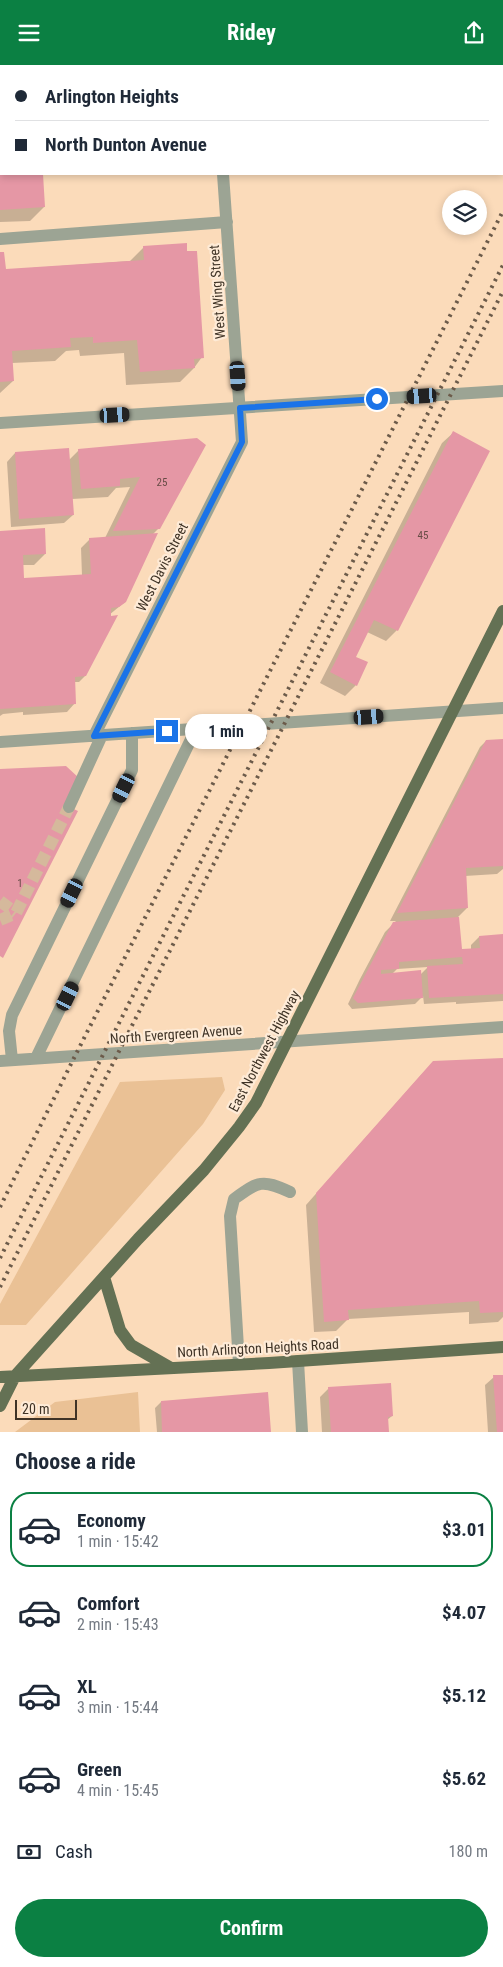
<!DOCTYPE html>
<meta charset="utf-8">
<style>
body{margin:0;font-family:"Roboto Condensed",sans-serif;background:#f2f2f3;color:#1f2937;height:100vh;display:flex;flex-direction:column;font-size:19px;white-space:nowrap}
*{box-sizing:border-box;margin:0}
p{font-size:16px;color:#747a83}
.icon{flex:none;width:28px;height:28px;fill:none;stroke:currentColor;stroke-width:2;stroke-linecap:round;stroke-linejoin:round}
.map{position:relative;height:1367px;overflow:hidden}
.panel{display:flex;flex-direction:column;background:#fff;flex:1}
.panel>*{flex:none}
.guide{position:absolute;left:0px;top:0px;width:504px;height:110px;box-shadow:0 2px 8px #0003;display:grid;align-content:center;height:110px;padding:0 15px;background:#fff}
.fabs{position:absolute;left:442px;top:125px;display:grid;gap:10px}
.fabs a{display:grid;place-items:center;width:45px;height:45px;border-radius:50%;background:#fff;box-shadow:0 2px 8px #0003;font-size:25px}
.scale{position:absolute;left:15px;bottom:12px;width:62px;box-sizing:border-box;padding-left:5px;border:2px solid #3f3326;border-top:0;font-size:14px;line-height:18px;white-space:nowrap;color:#3f3326;-webkit-text-stroke:4px #feebd7;paint-order:stroke}
.end{position:absolute;width:22px;height:22px;margin:-11px;border:6px solid #1a73e8;background:#fff;box-shadow:0 0 0 2px #fff}
.from{border-radius:50%}
.bubble{position:absolute;height:35px;border-radius:18px;background:#fff;box-shadow:0 2px 8px #0003;font-size:16px;font-weight:700;line-height:35px;text-align:center}
.car{position:absolute;width:15px;height:30px;margin:-15px -8px;border-radius:6px;box-shadow:0 0 4px 1px #0007;background:linear-gradient(#222 24%,#8ab4d8 0 40%,#222 0 76%,#8ab4d8 0 86%,#222 0)}
.guide b{display:flex;align-items:center;gap:18px;height:48px;font-size:19px}
.guide b+b{border-top:1px solid #e0e1e3}
.guide i{width:12px;height:12px;background:#1f2937}
ul{padding:0;list-style:none}
li{display:flex;align-items:center;gap:15px;height:75px;margin:0 10px 8px;padding:0 5px;border:2px solid transparent;border-radius:20px}
li div{flex:1}
li b{display:block;font-size:19px}
li em{font-style:normal;font-weight:700}
li.on{border-color:#0b8043}
li>.icon{width:45px;height:45px;stroke-width:1.5}
h2{padding:0 15px;font-size:22px;line-height:60px}
.pay{display:flex;align-items:center;gap:12px;height:55px;padding:0 15px;font-size:19px}
.pay p{margin-inline-start:auto}
.cta{display:flex;gap:10px;margin-top:auto;padding:10px 15px}
.cta a{flex:1;height:58px;border-radius:30px;background:#0b8043;color:#fff;font-size:20px;font-weight:700;line-height:58px;text-align:center}
header{display:flex;justify-content:space-between;align-items:center;height:65px;padding:0 15px;background:#0b8043;color:#fff;font-size:22px;font-weight:700}
.map>svg:first-child{display:block}
</style>
<header><svg class="icon" aria-label="menu" viewBox="0 0 24 24"><path d="M4 6h16M4 12h16M4 18h16"/></svg>Ridey<svg class="icon" aria-label="share" viewBox="0 0 24 24"><path d="M12 15V3M7 8l5-5 5 5M5 13v7h14v-7"/></svg></header>
<div class="map">
<svg width="503" height="1367" viewBox="0 0 503 1367">
<rect width="100%" height="100%" fill="#fbdbba"/>
<path fill="#eac195" d="M222,1012L225,1025L203,1059L26,1260H0V1239L120,1017Z
M138,1327L140,1367H15L55,1337Z"/>
<path fill="#0003" fill-rule="evenodd" d="M0,0H35L1,1V109H42L44,142L30,156L0,157Z
M86,0H182V1H86Z
M280,0H503V24L502,1Z
M144,182L202,292L194,303L180,317L126,320L124,288L80,291L79,285L66,286L55,296L12,298L13,316L0,328V189L4,205L130,196Z
M453,368L397,565L386,576L367,567L355,592L356,620L345,631L320,618L442,378Z
M197,374L159,463L152,470L125,537L109,550L85,611L79,617H74L75,638L67,647L23,650V647L3,649L0,651V467L45,489L34,500H22L23,514L82,511L81,483L90,474L105,473L130,422L116,423L108,432L72,434L73,450L64,458L11,462L7,397L15,388L69,395L79,385Z
M503,675V804L497,809L465,811L467,843L458,852L461,886L471,885V880L479,872L503,870V936L456,939V937L424,939L423,931L415,939L352,944L348,939L360,914L385,867L396,856H390L480,682L486,676ZM428,902L420,910L392,909L397,904Z
M503,994V1252L498,1257L469,1259V1247L348,1254L336,1266L314,1267L306,1140L422,1009Z
M503,1311V1367H488L485,1320L494,1312Z
M329,1323L392,1351L387,1355L388,1367H322L320,1332Z
M161,1337L270,1367H157L155,1343Z"/>
<path fill="#e597a5" d="M0,109H43L45,142L0,145Z
M187,178V186H197L204,293L194,294L195,303L140,307L137,275L93,278V272L70,273L71,282L12,286L14,316L0,317V187H4L6,204L144,195L143,181Z
M453,366L490,386L398,566L374,555L356,592L368,597L357,621L330,607Z
M197,373L206,380L160,464L113,466L140,412L120,414V421L81,424L78,384Z
M69,383L74,450L19,454L15,387Z
M45,463L46,489L23,490L24,513L91,509L89,473L158,468L126,537L119,542L111,543V551L118,550L86,611L75,612L76,639L0,644V466Z
M503,674V801L466,803L468,843L397,848L486,675Z
M66,701L79,713L65,740L78,746L3,893L0,891V704Z
M459,852L462,884L480,883L479,871L503,869V929L429,933L427,901L463,899L462,892L399,897V904L381,905V909L421,905L423,933L358,938L353,933L393,857Z
M503,993V1247L480,1248L479,1236L348,1245L349,1255L324,1257L316,1128L433,996Z
M493,1310H503V1367H497Z
M391,1318L393,1351L388,1352L389,1367H331L328,1322Z
M268,1327L271,1367H162L161,1336Z"/>
<g fill="none" stroke-linecap="round" stroke-linejoin="round">
<path stroke="#d5b99c" stroke-width="12" stroke-dasharray="12 6" stroke-linecap="butt" d="M0,836L16,848
M0,855L16,848L69,742"/>
<path stroke="#9ca494" stroke-width="12" d="M215,0V1
M276,0V1
M0,174L227,157
M0,358L503,326
M94,671L242,377L223,109
M0,677L503,643
M69,742L102,670
M36,993L196,664
M12,995L9,966L12,950L132,705V668
M0,996L503,962
M298,1296L302,1367
M239,1299L230,1151L234,1134C259,1116 262,1114 290,1127"/>
<path stroke="#647154" stroke-width="12" d="M104,1212L120,1265L131,1280L171,1303
M0,1312L269,1298L503,1282
M0,1341L15,1311L138,1174L204,1105L239,1062L256,1038L503,546"/>
<path stroke="#6c5b4a" stroke-width="4" stroke-dasharray="2.5 5" stroke-linecap="butt" d="M0,1142L75,991L503,146
M0,1193L503,200
M0,1222L503,226"/>
</g>
<g fill="none" stroke-linecap="round" stroke-linejoin="round">
<path stroke="#1a73e8" stroke-width="6" d="M167,666L94,671L242,377L240,343L377,334"/>
</g>
<g text-anchor="middle" stroke-width="4.5" stroke-linejoin="round" paint-order="stroke">
<g font-size="11" fill="#684c46">
<text x="162" y="421">25</text>
<text x="423" y="474">45</text>
<text x="20" y="822">1</text>
</g>
<g font-size="14" fill="#3f3326" stroke="#feebd7">
<text transform="translate(217 227) rotate(-94)" y="5">West Wing Street</text>
<text transform="translate(162 502) rotate(-63)" y="5">West Davis Street</text>
<text transform="translate(176 969) rotate(-4)" y="5">North Evergreen Avenue</text>
<text transform="translate(264 986) rotate(-62)" y="5">East Northwest Highway</text>
<text transform="translate(258 1283) rotate(-3)" y="5">North Arlington Heights Road</text>
</g>
</g>
</svg>
<div class="fabs">
<a><svg class="icon" aria-label="layers" viewBox="0 0 24 24"><path d="M12 4l9 5-9 5-9-5zM3 14l9 5 9-5"/></svg></a>
</div>
<div class="scale">20 m</div>
<i class="end from" style="left:377px;top:334px"></i>
<i class="end" style="left:167px;top:666px"></i>
<div class="bubble" style="left:185px;top:649px;width:82px">1 min</div>
<i class="car" style="left:238px;top:311px;rotate:176deg"></i>
<i class="car" style="left:422px;top:331px;rotate:266deg"></i>
<i class="car" style="left:115px;top:350px;rotate:87deg"></i>
<i class="car" style="left:369px;top:652px;rotate:86deg"></i>
<i class="car" style="left:124px;top:723px;rotate:206deg"></i>
<i class="car" style="left:72px;top:828px;rotate:206deg"></i>
<i class="car" style="left:68px;top:931px;rotate:26deg"></i>
<div class="guide">
<b><i class="from"></i>Arlington Heights</b>
<b><i></i>North Dunton Avenue</b>
</div>
</div>
<section class="panel">
<h2>Choose a ride</h2>
<ul>
<li class="on"><svg class="icon" aria-label="car" viewBox="0 0 24 24"><path d="M5 17H2v-5l4-1 3-4h7l3 4 3 1v5h-3M9 17h6M6 11h13"/><circle cx="7" cy="17" r="2"/><circle cx="17" cy="17" r="2"/></svg><div><b>Economy</b><p>1 min · 15:42</p></div><em>$3.01</em></li>
<li><svg class="icon" aria-label="car" viewBox="0 0 24 24"><path d="M5 17H2v-5l4-1 3-4h7l3 4 3 1v5h-3M9 17h6M6 11h13"/><circle cx="7" cy="17" r="2"/><circle cx="17" cy="17" r="2"/></svg><div><b>Comfort</b><p>2 min · 15:43</p></div><em>$4.07</em></li>
<li><svg class="icon" aria-label="car" viewBox="0 0 24 24"><path d="M5 17H2v-5l4-1 3-4h7l3 4 3 1v5h-3M9 17h6M6 11h13"/><circle cx="7" cy="17" r="2"/><circle cx="17" cy="17" r="2"/></svg><div><b>XL</b><p>3 min · 15:44</p></div><em>$5.12</em></li>
<li><svg class="icon" aria-label="car" viewBox="0 0 24 24"><path d="M5 17H2v-5l4-1 3-4h7l3 4 3 1v5h-3M9 17h6M6 11h13"/><circle cx="7" cy="17" r="2"/><circle cx="17" cy="17" r="2"/></svg><div><b>Green</b><p>4 min · 15:45</p></div><em>$5.62</em></li>
</ul>
<div class="pay"><svg class="icon" aria-label="cash" viewBox="0 0 24 24"><path d="M3 7h18v10H3z"/><circle cx="12" cy="12" r="2"/></svg>Cash<p>180 m</p></div>
<div class="cta"><a>Confirm</a></div>
</section>
